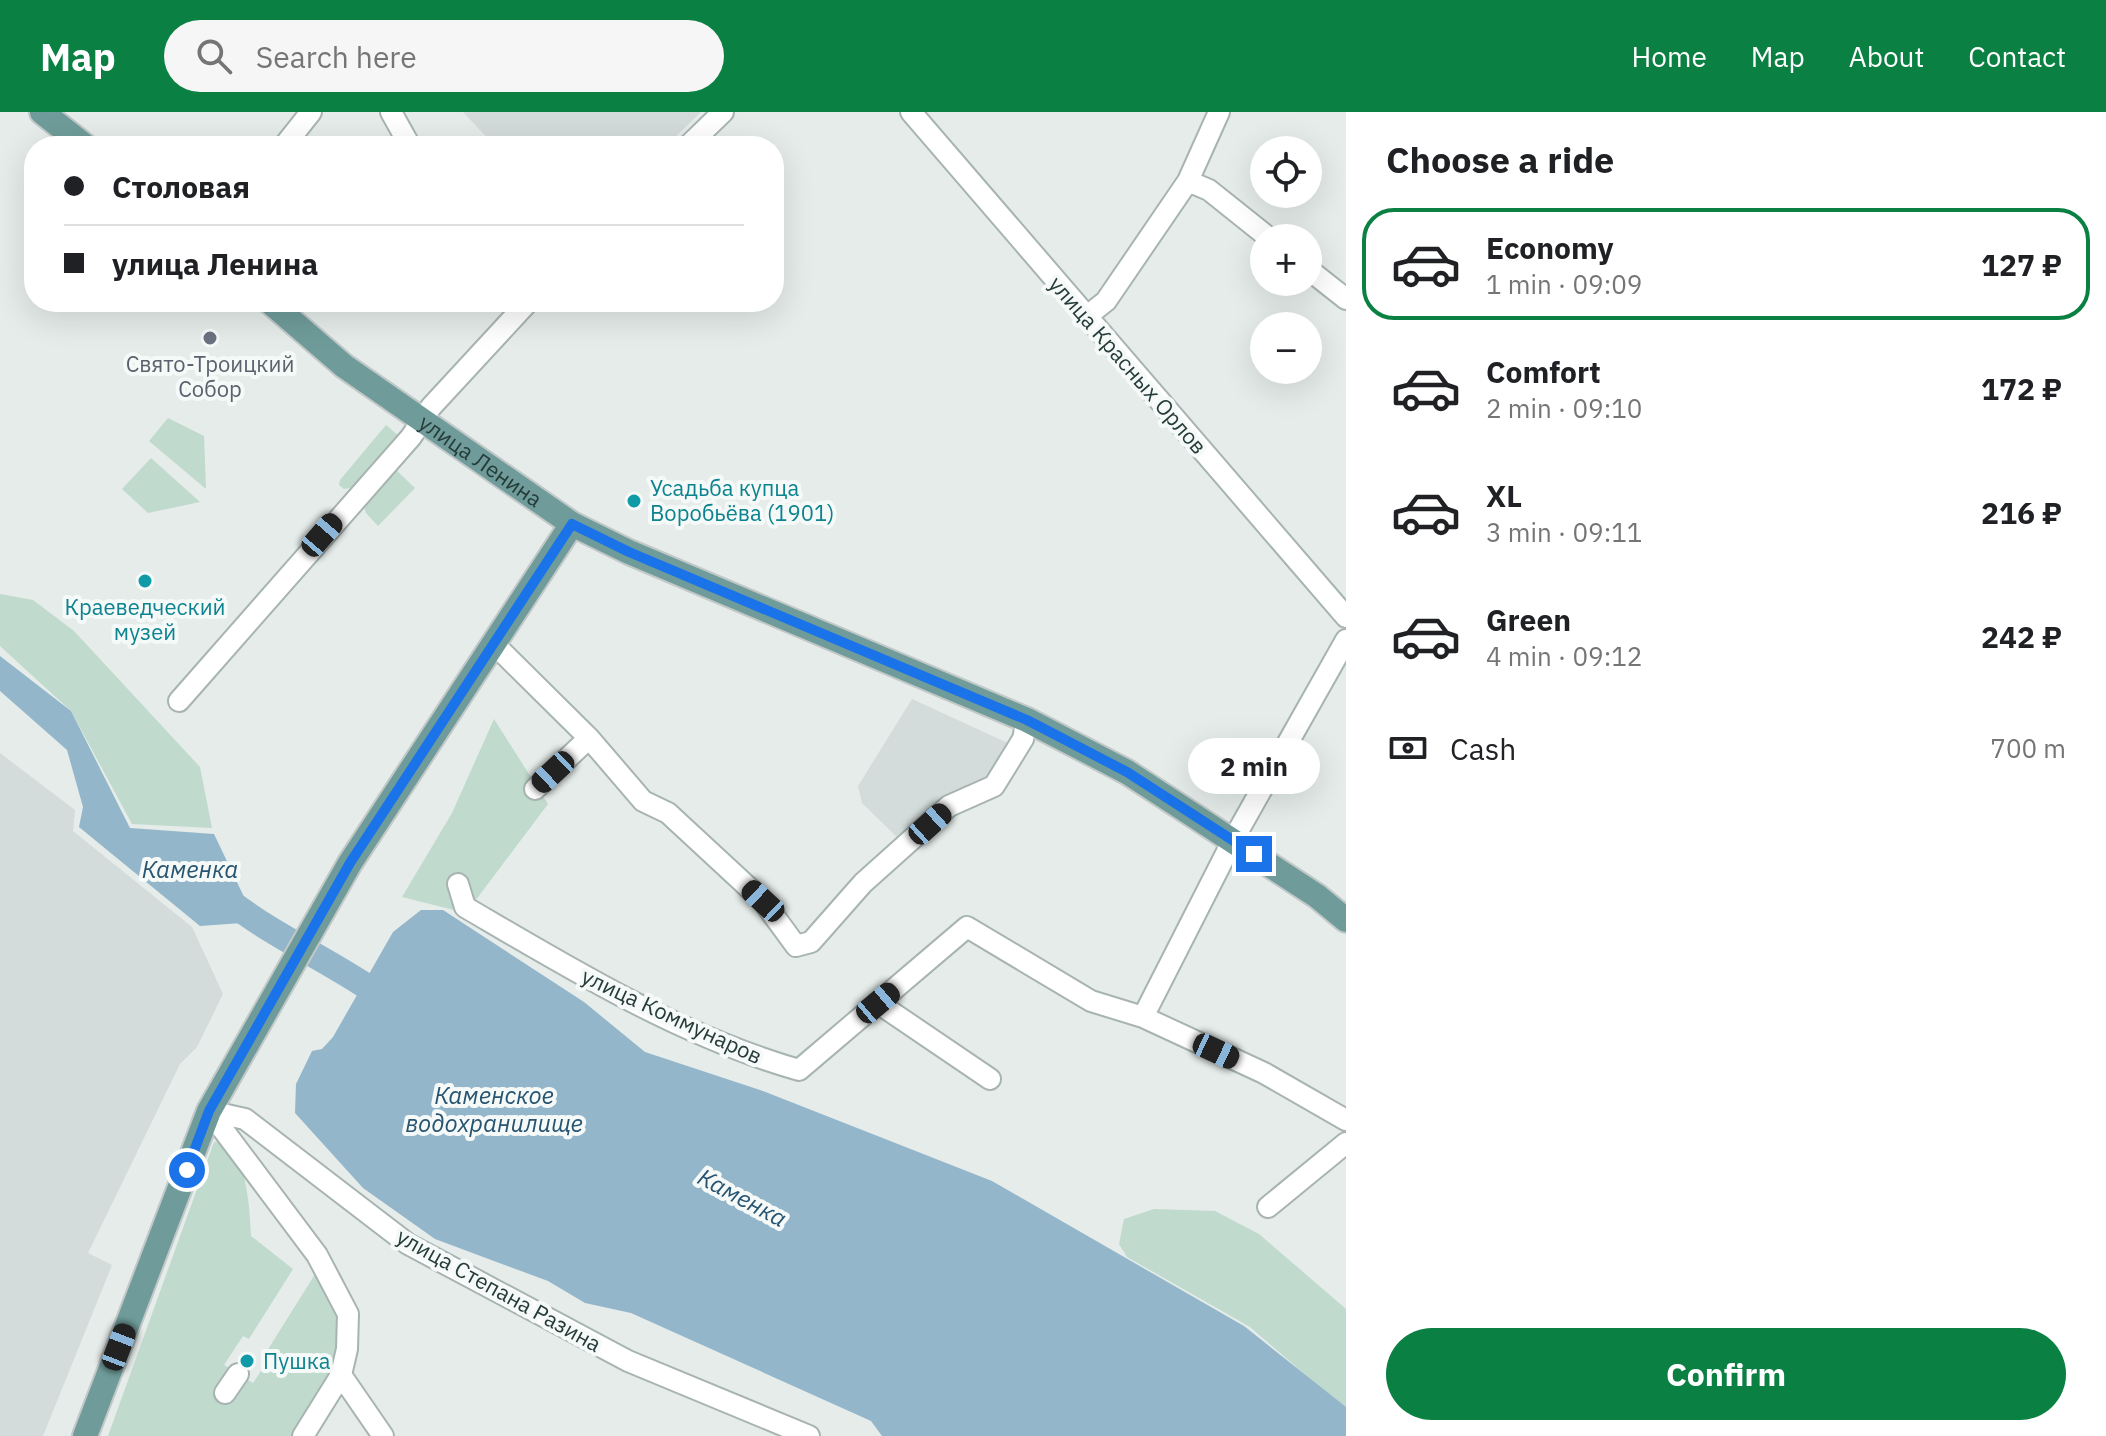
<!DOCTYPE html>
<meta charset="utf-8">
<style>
body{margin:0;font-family:"IBM Plex Sans",sans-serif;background:#f6f6f6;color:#202124;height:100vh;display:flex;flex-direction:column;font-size:30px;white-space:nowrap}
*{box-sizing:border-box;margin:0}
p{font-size:26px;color:#757577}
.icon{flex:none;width:44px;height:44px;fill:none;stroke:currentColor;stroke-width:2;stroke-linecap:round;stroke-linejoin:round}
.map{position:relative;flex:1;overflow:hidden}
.panel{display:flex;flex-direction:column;background:#fff;width:760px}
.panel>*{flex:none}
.guide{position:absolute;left:24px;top:24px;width:760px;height:176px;border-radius:32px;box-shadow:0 8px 32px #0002;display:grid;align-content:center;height:176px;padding:0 40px;background:#fff}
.fabs{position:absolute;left:1250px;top:24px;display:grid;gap:16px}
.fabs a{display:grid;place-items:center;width:72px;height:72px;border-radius:50%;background:#fff;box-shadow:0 8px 32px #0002;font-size:40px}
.end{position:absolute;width:36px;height:36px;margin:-18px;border:10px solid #1a73e8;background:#fff;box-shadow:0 0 0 4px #fff}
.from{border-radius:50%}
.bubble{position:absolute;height:56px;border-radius:28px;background:#fff;box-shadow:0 8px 32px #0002;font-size:26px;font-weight:800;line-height:56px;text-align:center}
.car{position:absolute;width:24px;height:48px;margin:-24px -12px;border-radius:10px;box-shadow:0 0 6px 2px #0007;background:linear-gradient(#222 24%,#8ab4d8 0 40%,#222 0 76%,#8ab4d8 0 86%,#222 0)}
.guide b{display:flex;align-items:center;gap:28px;height:76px;font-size:30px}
.guide b+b{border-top:2px solid #e0e0e0}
.guide i{width:20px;height:20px;background:#202124}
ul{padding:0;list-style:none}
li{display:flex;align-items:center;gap:24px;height:112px;margin:0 16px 12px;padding:0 24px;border:4px solid transparent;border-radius:32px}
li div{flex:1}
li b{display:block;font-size:30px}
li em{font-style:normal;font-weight:800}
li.on{border-color:#0b8043}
li>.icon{width:72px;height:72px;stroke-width:1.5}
h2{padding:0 40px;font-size:36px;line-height:96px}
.pay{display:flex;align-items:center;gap:20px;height:88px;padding:0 40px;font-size:30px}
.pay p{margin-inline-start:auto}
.primary-button{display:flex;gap:16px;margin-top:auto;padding:16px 40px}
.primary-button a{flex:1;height:92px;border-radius:48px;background:#0b8043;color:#fff;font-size:32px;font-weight:800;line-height:92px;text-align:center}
header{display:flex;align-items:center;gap:48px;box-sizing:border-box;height:112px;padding:0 40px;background:#0b8043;color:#fff}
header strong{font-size:38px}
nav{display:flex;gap:44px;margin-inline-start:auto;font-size:28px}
.search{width:560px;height:72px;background:#f6f6f6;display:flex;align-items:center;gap:20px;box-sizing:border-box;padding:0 28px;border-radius:44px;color:#757577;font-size:30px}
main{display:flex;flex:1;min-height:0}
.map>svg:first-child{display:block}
</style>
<header>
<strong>Map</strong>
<div class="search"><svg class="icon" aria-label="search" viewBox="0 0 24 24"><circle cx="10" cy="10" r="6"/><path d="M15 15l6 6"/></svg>Search here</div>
<nav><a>Home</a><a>Map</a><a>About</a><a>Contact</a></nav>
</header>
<main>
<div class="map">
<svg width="1346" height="1324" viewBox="0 0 1346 1324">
<rect width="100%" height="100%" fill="#e5ecea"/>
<path fill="#d3dcda" d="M463,0H701L666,34H495Z
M912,587L1010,632L988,672L900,728L862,691L858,674Z
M0,641L75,698L73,719L192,815L223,882L197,935L180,952L88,1141L112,1153L43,1324H0Z"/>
<path fill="#c0dacd" d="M168,306L204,324L206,377L149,329Z
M386,313L399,324L356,375L344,377L339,373L340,368Z
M151,346L200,390L148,401L122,377Z
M394,356L415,376L378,414L366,401L363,392Z
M0,482L33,488L74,519L200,655L212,716L132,712L71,599L0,534Z
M494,607L548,692L466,801L402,785L452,701Z
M223,1028C247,1044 250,1098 251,1124L293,1157L249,1227L243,1224L224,1253L253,1271L272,1242L267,1239L317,1159C323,1172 332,1185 336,1198C349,1245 316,1287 293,1324H108L214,1030Z
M1154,1097L1215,1099L1259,1122L1346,1197V1298L1250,1215L1127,1145L1119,1132L1124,1107Z"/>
<path fill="#94b6ca" d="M0,544L71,599L130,716L214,722L256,810L200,814L79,715L83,695L67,638L0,579Z
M421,798H443L584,890L645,940L763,979L992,1069L1244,1214L1346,1295V1324H882L871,1309L631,1201L585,1191L548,1169L435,1127L363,1076L295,1001L296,972L312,939L322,937L333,925L393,820Z"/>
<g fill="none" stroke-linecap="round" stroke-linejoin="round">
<path stroke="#94b6ca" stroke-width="26" d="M229,789C279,828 338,852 388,889"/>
<g stroke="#a8b4b2" stroke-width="24">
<path id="minor" d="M391,0L410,34
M911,0L1346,505
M1219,0L1188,69L1209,78L1269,126
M284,34L311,0
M688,34L723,0
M1308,157L1346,187
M1086,205L1106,189L1188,69
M495,533L589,626L643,689L668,701L763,789L796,834L811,830L863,771L949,694L994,674L1023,627L1027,608
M179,589L411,325L431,295L528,190
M535,677L589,626
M458,772L465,795C571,857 680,924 799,958L967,815L1091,889L1143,905L1264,961L1346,1008
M878,891L990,967
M1143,905L1233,728L1346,528
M209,999L245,1007L408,1132L628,1249L809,1324
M209,999L317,1143L348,1202L347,1237L341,1263L303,1324
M1268,1095L1346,1031
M341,1263L383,1324
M225,1281L238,1262"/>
</g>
<g stroke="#c2c8c8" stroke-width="28">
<g id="major">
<path d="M42,0L85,34"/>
<path id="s1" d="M270,190L344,254L572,412L629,440L1027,608L1127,660L1317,784L1346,808"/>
<path d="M85,1324L209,999L350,751L572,412"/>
</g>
</g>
<use href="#minor" stroke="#fff" stroke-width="20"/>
<use href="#major" stroke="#6f9c9a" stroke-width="24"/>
</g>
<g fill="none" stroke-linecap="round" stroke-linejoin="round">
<path stroke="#1a73e8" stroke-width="10" d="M187,1058L209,999L350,751L572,412L629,440L1027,608L1127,660L1254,742"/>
</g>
<circle fill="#6b7280" stroke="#f5f9f8" stroke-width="3" cx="210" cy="226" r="8"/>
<g fill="#0f9aa8" stroke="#f5f9f8" stroke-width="3">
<circle cx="634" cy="389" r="8"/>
<circle cx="145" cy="469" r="8"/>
<circle cx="247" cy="1249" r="8"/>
</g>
<g text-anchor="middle" stroke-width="8" stroke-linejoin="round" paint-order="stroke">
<g font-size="22" fill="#5b616d" stroke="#f5f9f8">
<text x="210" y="260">Свято-Троицкий<tspan x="210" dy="25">Собор</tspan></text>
</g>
<g font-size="22" fill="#263c3a" stroke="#f5f9f8">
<text transform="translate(1128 253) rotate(49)" y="8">улица Красных Орлов</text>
<text dy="8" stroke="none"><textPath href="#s1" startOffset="264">улица Ленина</textPath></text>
<text transform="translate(672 904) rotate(25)" y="8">улица Коммунаров</text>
<text transform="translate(499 1178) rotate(29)" y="8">улица Степана Разина</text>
</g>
<g font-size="22" fill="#0d838f" stroke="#f5f9f8" text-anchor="start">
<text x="650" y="384">Усадьба купца<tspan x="650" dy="25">Воробьёва (1901)</tspan></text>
<text x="145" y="503" text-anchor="middle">Краеведческий<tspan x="145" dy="25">музей</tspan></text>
<text x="263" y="1257">Пушка</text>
</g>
<g font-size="24" font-style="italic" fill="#275470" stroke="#f5f9f8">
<text x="190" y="766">Каменка</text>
<text x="494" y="992">Каменское<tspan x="494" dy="28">водохранилище</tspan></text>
<text transform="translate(742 1086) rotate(28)" y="8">Каменка</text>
</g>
</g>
</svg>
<div class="fabs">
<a><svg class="icon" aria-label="locate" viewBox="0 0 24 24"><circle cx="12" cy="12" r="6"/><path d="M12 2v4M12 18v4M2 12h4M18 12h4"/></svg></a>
<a>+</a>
<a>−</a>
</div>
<i class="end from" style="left:187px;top:1058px"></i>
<i class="end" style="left:1254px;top:742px"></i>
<div class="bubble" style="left:1188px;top:626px;width:132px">2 min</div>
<i class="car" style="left:322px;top:423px;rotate:41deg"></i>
<i class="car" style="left:553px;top:660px;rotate:227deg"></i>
<i class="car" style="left:930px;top:712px;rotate:48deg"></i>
<i class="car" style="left:763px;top:789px;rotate:313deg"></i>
<i class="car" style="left:878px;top:891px;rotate:50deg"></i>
<i class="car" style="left:1216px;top:939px;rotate:115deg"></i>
<i class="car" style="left:119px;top:1235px;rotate:21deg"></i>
<div class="guide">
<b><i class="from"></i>Столовая</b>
<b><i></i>улица Ленина</b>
</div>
</div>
<section class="panel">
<h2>Choose a ride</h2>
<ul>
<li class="on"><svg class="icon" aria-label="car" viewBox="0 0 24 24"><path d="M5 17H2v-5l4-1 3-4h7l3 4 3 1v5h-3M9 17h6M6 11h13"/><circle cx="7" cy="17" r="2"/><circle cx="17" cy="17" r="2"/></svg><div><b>Economy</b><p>1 min · 09:09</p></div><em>127 ₽</em></li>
<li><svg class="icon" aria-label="car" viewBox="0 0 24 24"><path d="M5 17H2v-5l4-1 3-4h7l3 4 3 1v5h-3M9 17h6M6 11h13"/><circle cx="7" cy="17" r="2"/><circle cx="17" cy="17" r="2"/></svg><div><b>Comfort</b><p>2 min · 09:10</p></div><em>172 ₽</em></li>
<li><svg class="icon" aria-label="car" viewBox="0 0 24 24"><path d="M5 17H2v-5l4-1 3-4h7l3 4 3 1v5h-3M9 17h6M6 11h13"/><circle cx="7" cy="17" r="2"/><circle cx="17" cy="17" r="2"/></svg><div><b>XL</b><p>3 min · 09:11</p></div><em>216 ₽</em></li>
<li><svg class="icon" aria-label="car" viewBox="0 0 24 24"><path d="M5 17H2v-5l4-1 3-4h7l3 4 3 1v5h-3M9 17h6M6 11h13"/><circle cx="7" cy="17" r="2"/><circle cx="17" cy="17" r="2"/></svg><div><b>Green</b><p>4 min · 09:12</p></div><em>242 ₽</em></li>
</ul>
<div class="pay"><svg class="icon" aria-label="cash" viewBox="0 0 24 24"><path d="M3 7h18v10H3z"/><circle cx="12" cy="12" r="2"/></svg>Cash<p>700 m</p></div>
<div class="primary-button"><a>Confirm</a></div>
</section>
</main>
